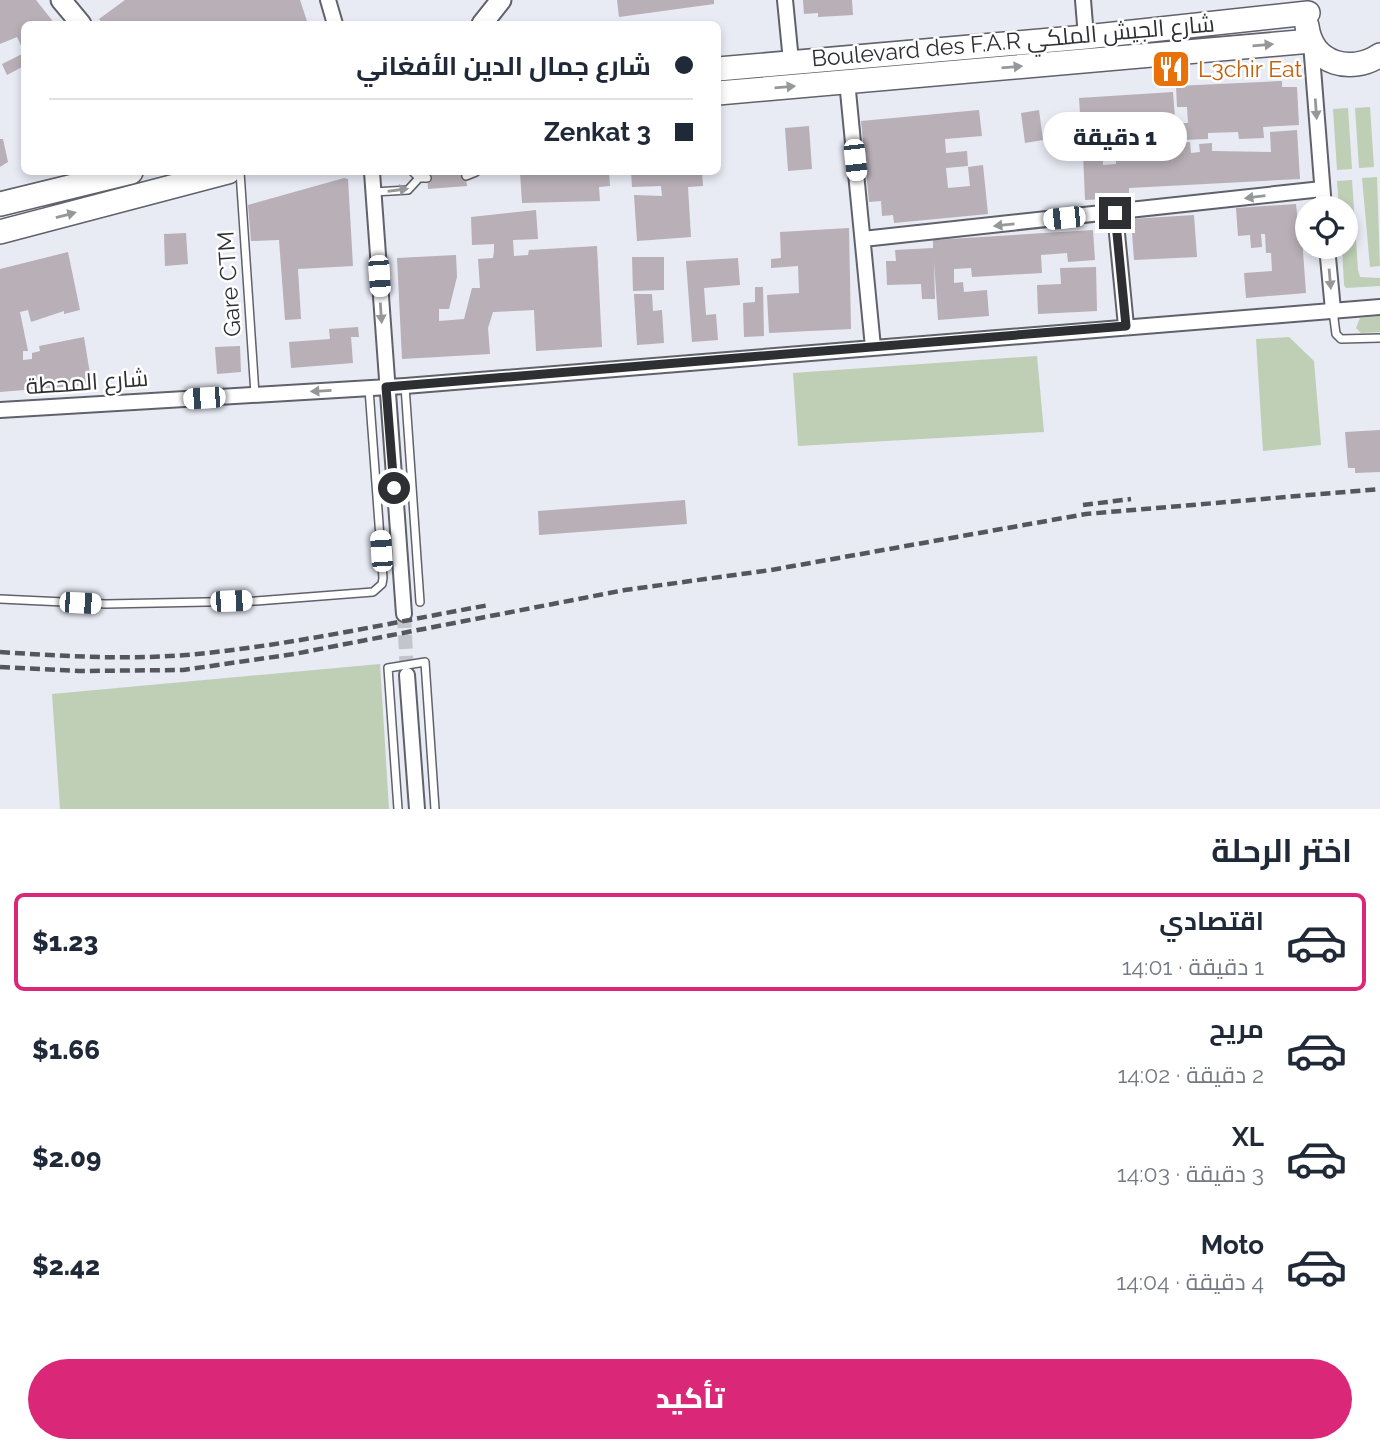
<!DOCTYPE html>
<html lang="ar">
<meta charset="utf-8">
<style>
body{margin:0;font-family:Raleway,Cairo,sans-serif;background:#f6f6f7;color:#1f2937;direction:rtl;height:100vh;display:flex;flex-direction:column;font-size:26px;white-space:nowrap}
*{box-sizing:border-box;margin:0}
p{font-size:23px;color:#747a83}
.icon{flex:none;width:38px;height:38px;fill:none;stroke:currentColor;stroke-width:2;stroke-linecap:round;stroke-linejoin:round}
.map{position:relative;height:809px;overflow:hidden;direction:ltr}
.sheet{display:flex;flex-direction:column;background:#fff;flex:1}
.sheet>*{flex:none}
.banner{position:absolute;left:21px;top:21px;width:700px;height:154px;border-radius:10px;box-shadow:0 4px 10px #0003;direction:rtl;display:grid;align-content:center;height:154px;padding:0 28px;background:#fff}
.fabs{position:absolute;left:1295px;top:196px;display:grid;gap:14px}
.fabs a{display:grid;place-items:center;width:63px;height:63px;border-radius:50%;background:#fff;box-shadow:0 4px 10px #0003;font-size:35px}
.end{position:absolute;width:32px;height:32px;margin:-16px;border:9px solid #2e2f33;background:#fff;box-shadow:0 0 0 4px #fff}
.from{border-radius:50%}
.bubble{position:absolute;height:49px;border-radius:24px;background:#fff;box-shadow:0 4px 10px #0003;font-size:23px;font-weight:800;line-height:49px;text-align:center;direction:rtl}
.car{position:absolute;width:21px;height:42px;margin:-21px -10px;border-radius:9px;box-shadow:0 0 5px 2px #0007;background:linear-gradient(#fff 24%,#345 0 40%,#fff 0 76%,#345 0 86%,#fff 0)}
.banner b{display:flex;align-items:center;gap:24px;height:66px;font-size:26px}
.banner b+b{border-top:2px solid #e0e1e3}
.banner i{width:18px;height:18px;background:#1f2937}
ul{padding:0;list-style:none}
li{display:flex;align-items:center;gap:21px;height:98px;margin:0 14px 10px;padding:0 14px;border:4px solid transparent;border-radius:10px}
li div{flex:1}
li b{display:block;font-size:26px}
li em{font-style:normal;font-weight:800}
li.selected{border-color:#db2777}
li>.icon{width:63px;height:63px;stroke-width:1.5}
h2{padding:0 28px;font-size:32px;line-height:84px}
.action{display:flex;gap:14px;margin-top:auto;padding:14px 28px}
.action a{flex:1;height:80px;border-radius:42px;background:#db2777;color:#fff;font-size:28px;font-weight:800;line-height:80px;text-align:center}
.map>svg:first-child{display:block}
</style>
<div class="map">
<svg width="1380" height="809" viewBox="0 0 1380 809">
<rect width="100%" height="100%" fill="#e8eaf4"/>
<path fill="#becfb5" d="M1370,107L1374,167L1359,168L1355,108Z
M1348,108L1352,169L1337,170L1333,109Z
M1377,177L1380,266L1370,267L1362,178Z
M1352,180L1358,270L1360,277L1380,278V286L1346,288L1344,285L1342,247H1346V208H1339L1337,181Z
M1380,316V332L1361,333L1356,328L1360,318Z
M1289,337L1314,361L1321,445L1263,451L1256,339Z
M1037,356L1044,432L798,446L793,373Z
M380,664L389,809H60L52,694Z"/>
<path fill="#b8afb7" d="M0,0H36L55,24H24V52L17,37L0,44Z
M125,0H300L308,24H103L99,19Z
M617,0H714V4L619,17Z
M803,0H852L853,15L818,17V13L804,14Z
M24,53V66L7,75L2,64Z
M1282,81V87H1297L1299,125L1263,127L1264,138L1239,139L1238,132L1208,133V139L1180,140L1179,123H1188L1187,107H1177L1176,86Z
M1173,92L1176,132L1163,133L1162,126L1152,127L1153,138H1111L1112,142L1082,144L1079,98Z
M979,110L982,136L945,139L946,153L967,151L968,166L946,168L948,188L970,186L968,167L983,165L988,214L894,223L893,215L882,216L881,201L869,202L861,121Z
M1039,110L1043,140L1025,143L1021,113Z
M809,126L812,169L788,171L785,128Z
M1297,130L1300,179L1129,188V198L1085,200L1083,153L1103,152V165L1116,164V149L1148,147L1149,161L1163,160L1162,144L1190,142L1191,153L1200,152L1199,144L1212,143V151L1271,152L1270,132Z
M0,139H3L8,162L0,167Z
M427,172H465L467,186L428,189Z
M520,172H609L610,186L599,187L600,201L522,203Z
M631,172H702L703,186L688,187L691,237L637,241L634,195L662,196L661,186L632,187Z
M344,178L348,179L353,266L298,269L301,319L285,320L279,240L251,241L248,205Z
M1296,204L1298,223H1301L1306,293L1246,298L1244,273L1272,271L1271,253H1266L1265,234H1261L1262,247L1251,248L1250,235L1238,236L1236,208Z
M536,210L538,239L513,240L514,256L528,255L529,250L597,246L602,347L536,351L534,310L493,312L488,328L490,354L402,359L397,258L456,255L457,277L449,309H439V321L464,319L472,288H480L478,259L493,258L494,251V244L472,245L471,217Z
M1194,215L1197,257L1134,260L1131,219Z
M849,228L851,329L769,333L767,295L799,293L798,266L771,268V259L781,258L780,232Z
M1093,230L1095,260L1068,262L1067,253L1041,255L1042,273L972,277L971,268L954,269V283L963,282L964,292L987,290L989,316L938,320L934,261L935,299H922L921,284L887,285L886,261H896L895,250L933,248V240Z
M186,233L188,264L165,266L164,234Z
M68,252L80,310L64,314V311L31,322L28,310L20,312L28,351H23V360L32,359V353L40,351L39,346L84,337L91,380L85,385L0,392V269Z
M632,257H664V290L633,291Z
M738,258L740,285L704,288L706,315L716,314L718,340L692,342L686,261Z
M1096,267L1097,311L1038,314L1037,285L1061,284L1060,268Z
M755,287H763L764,336L744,337L743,303L755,302Z
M634,294H652L653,311L662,310L664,343L637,345Z
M358,327L359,337H351L353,363L291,368L289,342L330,339L329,329Z
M240,346L241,372L217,374L215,347Z
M1380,430V472L1355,473V468H1348L1345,432Z
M685,500L687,524L539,535L538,511Z"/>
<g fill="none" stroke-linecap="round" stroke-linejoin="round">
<path stroke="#c3c5cd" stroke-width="14" stroke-dasharray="14 7" stroke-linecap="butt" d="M404,614L407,675"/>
<g stroke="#60626b" stroke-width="10">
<path id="lane" d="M240,172L255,394
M413,172L419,178H427
M466,176L476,172
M374,192L408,190L419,178
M1333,311L1336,334L1341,339L1380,338
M405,386L420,602
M0,599L106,604L256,601L373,592L382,584L383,578L369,389
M398,809L388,668L425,662L435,809"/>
</g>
<g stroke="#60626b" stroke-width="18">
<path id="street" d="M328,0L335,24
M785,0L791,61
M1083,0L1086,37
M1311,43L1324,208
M847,81L873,347
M372,172L404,614
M1115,213L1126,326
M863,239L1322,189
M1327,247L1333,310
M0,410L405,386L1380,307
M407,675L417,809"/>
</g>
<g stroke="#60626b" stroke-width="23">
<path id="secondary" d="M61,0L81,24
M482,24L501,0"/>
</g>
<g stroke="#60626b" stroke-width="26">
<path id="primary" d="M1307,26C1312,65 1352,74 1380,55
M718,69L1086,37L1308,13
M718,93L1311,41
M0,204L131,172
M0,232L228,172"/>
</g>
<use href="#lane" stroke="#fff" stroke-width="7"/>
<use href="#street" stroke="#fff" stroke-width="14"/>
<use href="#secondary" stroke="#fff" stroke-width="19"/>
<use href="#primary" stroke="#fff" stroke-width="23"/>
<path stroke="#54565b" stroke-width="4.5" stroke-dasharray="10 5" stroke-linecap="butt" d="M1083,505L1131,499
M0,652C62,656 124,660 186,655C288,646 389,623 489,605
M0,667L79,671L183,670L294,654L625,590L771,570L1086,514L1380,489"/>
</g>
<defs><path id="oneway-solid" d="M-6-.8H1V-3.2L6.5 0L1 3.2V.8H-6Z" transform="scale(1.75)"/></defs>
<g fill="#969799">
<use href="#oneway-solid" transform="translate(1263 45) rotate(-5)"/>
<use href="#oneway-solid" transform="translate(1012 67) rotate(-5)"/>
<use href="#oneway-solid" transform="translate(785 87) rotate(-5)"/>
<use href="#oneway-solid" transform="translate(1316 109) rotate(86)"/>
<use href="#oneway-solid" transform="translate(398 190) rotate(-8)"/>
<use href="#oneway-solid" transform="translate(1255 197) rotate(173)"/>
<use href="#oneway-solid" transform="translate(66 215) rotate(-15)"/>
<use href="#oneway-solid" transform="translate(1004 225) rotate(174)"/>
<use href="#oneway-solid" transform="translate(1330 279) rotate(85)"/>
<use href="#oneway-solid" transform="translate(381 313) rotate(86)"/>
<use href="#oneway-solid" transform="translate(321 391) rotate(177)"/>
</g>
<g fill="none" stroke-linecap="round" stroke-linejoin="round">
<path stroke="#2e2f33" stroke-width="9" d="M394,488L386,387L1126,326L1115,213"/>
</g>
<defs>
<g id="restaurant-square" transform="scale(2.0125)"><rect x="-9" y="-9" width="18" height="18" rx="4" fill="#e8710a" stroke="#fff"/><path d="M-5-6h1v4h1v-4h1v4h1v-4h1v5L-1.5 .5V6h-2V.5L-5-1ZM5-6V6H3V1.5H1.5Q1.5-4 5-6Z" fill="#fff"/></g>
</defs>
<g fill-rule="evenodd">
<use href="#restaurant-square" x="1171" y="69"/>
</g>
<g text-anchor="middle" stroke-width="5" stroke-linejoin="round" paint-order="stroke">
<g font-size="23" fill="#2e2f33" stroke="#fff">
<text transform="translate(1013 41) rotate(-5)" y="8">Boulevard des F.A.R شارع الجيش الملكي</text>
<text transform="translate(229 284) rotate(-94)" y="8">Gare CTM</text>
<text transform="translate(87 382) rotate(-4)" y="8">شارع المحطة</text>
</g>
<g font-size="23" fill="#c56008" stroke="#fff" text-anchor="start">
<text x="1198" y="77">L3chir Eat</text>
</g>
</g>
</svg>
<div class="fabs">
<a><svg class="icon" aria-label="locate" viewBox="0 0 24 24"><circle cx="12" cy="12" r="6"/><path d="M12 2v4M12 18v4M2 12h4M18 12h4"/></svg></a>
</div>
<i class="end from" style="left:394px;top:488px"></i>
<i class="end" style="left:1115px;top:213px"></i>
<div class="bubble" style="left:1043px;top:112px;width:144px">1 دقيقة</div>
<i class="car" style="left:855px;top:160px;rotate:174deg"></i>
<i class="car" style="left:1064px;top:218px;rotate:264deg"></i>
<i class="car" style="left:379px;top:276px;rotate:176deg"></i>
<i class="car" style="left:204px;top:398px;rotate:266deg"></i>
<i class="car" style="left:381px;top:551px;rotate:356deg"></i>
<i class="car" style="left:231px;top:601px;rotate:88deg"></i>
<i class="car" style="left:80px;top:603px;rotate:93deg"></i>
<div class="banner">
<b><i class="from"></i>شارع جمال الدين الأفغاني</b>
<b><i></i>Zenkat 3</b>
</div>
</div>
<section class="sheet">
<h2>اختر الرحلة</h2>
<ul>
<li class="selected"><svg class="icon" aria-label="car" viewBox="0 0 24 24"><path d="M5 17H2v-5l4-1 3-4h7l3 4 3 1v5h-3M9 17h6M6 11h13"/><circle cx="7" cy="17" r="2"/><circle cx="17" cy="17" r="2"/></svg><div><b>اقتصادي</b><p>1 دقيقة · 14:01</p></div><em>$1.23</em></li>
<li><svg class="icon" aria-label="car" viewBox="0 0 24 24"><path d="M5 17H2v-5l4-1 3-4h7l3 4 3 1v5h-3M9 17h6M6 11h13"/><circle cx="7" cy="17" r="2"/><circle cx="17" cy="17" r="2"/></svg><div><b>مريح</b><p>2 دقيقة · 14:02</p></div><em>$1.66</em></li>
<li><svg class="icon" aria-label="car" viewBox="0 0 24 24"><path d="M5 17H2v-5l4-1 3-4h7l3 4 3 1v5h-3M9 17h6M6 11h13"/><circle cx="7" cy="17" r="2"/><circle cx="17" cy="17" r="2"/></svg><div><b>XL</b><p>3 دقيقة · 14:03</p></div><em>$2.09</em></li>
<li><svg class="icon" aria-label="car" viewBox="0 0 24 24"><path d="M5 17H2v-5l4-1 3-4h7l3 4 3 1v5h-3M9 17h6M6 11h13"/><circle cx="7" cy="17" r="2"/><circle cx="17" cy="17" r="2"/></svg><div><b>Moto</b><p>4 دقيقة · 14:04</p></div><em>$2.42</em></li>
</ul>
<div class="action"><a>تأكيد</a></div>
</section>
